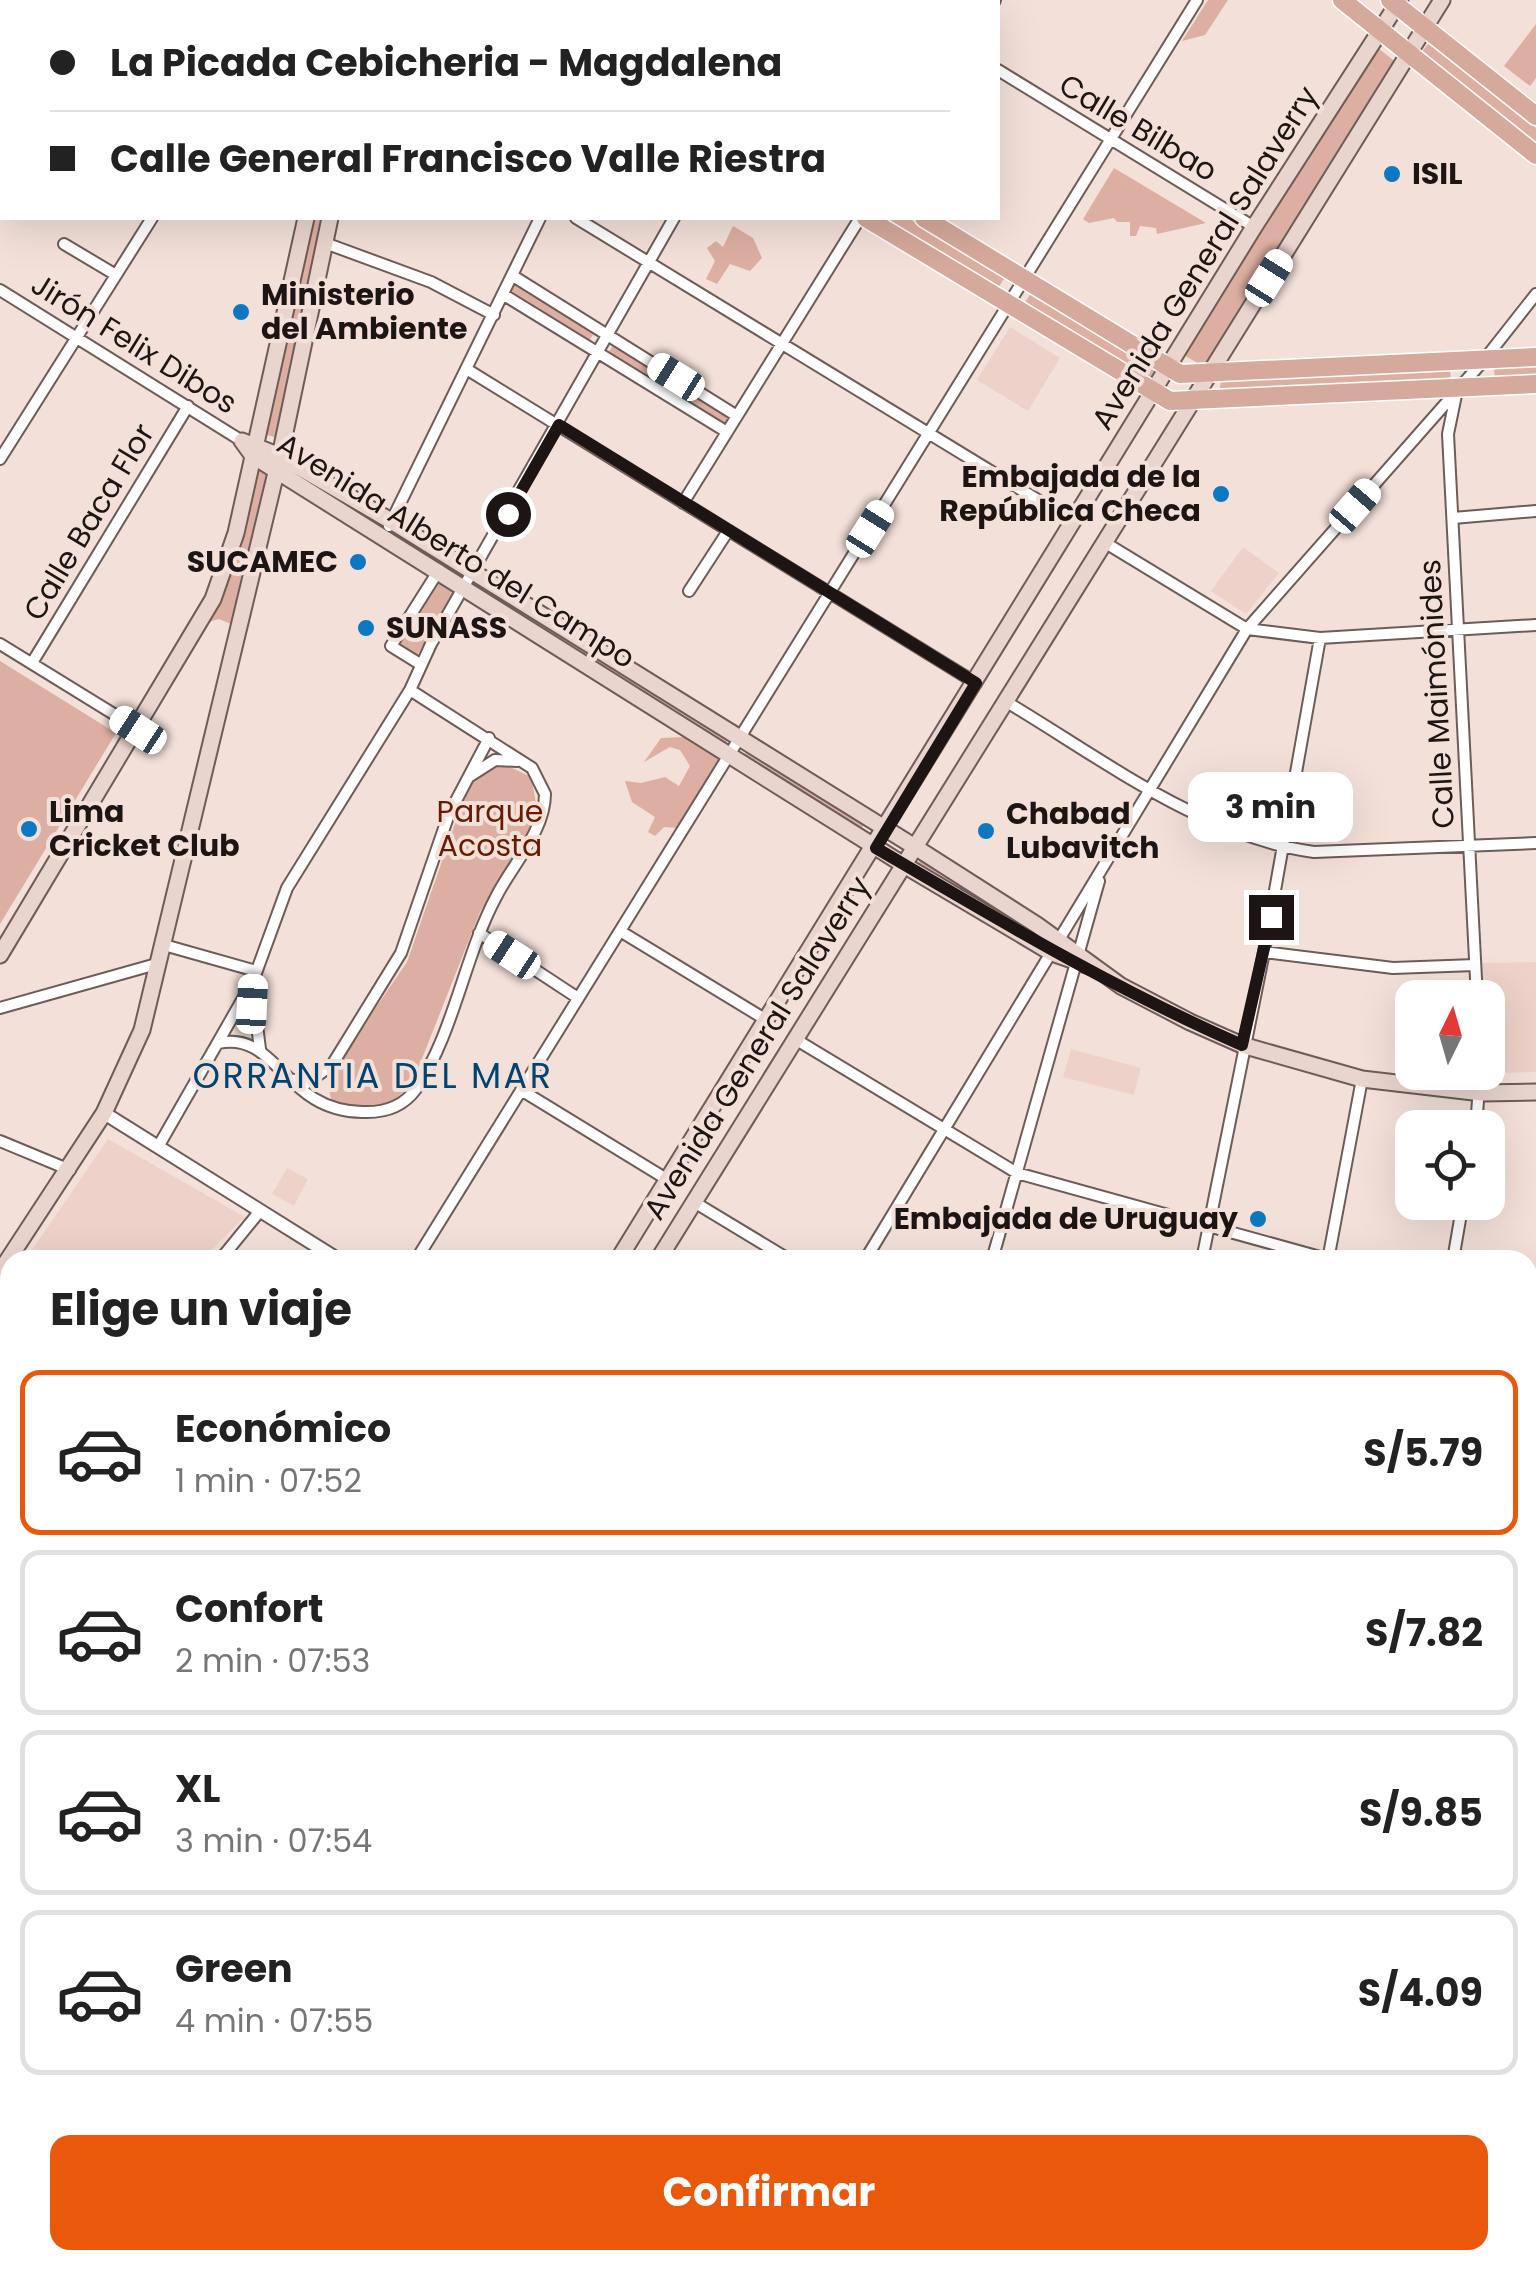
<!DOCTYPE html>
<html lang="es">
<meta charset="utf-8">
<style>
body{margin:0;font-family:Poppins,sans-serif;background:#f6f6f6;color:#222;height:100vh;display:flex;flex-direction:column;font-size:38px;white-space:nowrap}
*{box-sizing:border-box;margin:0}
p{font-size:32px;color:#767676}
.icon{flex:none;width:55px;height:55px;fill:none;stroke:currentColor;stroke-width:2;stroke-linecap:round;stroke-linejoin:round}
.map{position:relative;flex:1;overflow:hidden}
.side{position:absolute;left:0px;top:1250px;width:1538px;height:1020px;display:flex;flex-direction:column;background:#fff;border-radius:30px 30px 0 0;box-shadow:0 10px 40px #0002}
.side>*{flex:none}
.banner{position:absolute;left:0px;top:0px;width:1000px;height:220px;box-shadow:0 10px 40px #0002;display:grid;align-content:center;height:220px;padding:0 50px;background:#fff}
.needle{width:65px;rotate:5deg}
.controls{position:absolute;left:1395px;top:980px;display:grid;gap:20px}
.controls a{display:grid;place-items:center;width:110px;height:110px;border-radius:20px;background:#fff;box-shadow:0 10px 40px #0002;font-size:50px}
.end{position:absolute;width:45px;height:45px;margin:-22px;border:12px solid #1c1513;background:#fff;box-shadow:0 0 0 5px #fff}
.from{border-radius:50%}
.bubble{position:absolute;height:70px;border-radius:20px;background:#fff;box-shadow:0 10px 40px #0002;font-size:32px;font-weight:700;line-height:70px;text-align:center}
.car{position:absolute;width:30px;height:60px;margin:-30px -15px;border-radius:12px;box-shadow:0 0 8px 2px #0007;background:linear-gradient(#fff 24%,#345 0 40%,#fff 0 76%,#345 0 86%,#fff 0)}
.banner b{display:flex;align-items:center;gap:35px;height:95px;font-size:38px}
.banner b+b{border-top:2px solid #e0e0e0}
.banner i{width:25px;height:25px;background:#222}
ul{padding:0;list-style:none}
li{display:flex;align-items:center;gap:30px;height:165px;margin:0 20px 15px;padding:0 30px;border:5px solid #e0e0e0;border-radius:20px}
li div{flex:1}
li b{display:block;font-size:38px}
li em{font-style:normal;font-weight:700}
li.current{border-color:#ea580c}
li>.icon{width:90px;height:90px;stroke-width:1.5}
h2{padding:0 50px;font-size:45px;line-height:120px}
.button{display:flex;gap:20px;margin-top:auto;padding:20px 50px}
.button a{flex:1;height:115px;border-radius:20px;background:#ea580c;color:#fff;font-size:40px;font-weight:700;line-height:115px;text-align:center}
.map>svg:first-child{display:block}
</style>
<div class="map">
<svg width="1536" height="2270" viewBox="0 0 1536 2270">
<rect width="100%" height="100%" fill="#f3e0d9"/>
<path fill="#eed2c9" d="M1010,327L1060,358L1028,411L977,380Z
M1243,547L1279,573L1246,614L1211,591Z
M1536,962V1072L1489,1073L1482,963Z
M1071,1049L1141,1068L1134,1095L1063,1077Z
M108,1139L245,1217L201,1260H25Z
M287,1168L308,1179L294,1206L272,1194Z"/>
<path fill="#ddafa2" d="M1208,0H1228L1205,35L1182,41Z
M1536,24V78L1530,86L1504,66Z
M1429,43L1536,128V147L1420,54Z
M1378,48L1398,64L1206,368L1182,354Z
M1114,168L1206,223L1157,234L1156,228L1140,226L1136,236H1130V222H1117L1114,218L1089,223L1083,219Z
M309,218H327L281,439L260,433Z
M908,218L1005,277L997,290L881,219Z
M733,226L753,238L762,258L750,271L730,264L717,284L706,279L715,261L707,248L716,241L723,247Z
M516,278L597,328L586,346L508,297Z
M1031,293L1159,367L1147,386L1024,304Z
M616,340L735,415L728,430L606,357Z
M1536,365V379L1495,383L1494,368Z
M1450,368L1451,383L1219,395L1221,381Z
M250,467L275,477L233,625L219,619L201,624Z
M436,581L455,594L417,655L397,642Z
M481,584L730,736L723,749L477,592Z
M0,661L116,733L0,924Z
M683,737L722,757L677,828L664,827L655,836L648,832L655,817L632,802L625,781L641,783L665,777L679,786L690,766L680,750L670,747L644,762L661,738Z
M749,747L866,822L859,831L742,758Z
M504,764L531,777L537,808L521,849L480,912L412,1084L389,1105L341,1106L331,1099L327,1079L407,962L467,789L478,774Z
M923,857L1035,925L1029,934L915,866Z
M10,1685V1743L0,1742V1706Z
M10,2166V2260H102L111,2270H16L0,2243V2171Z"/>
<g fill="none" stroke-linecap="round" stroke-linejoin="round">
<g stroke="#6d5c57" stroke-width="14">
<path id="minor" d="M885,0L889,2
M87,2L88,0
M648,2L649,0
M799,2L801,0
M994,2L995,0
M998,70L1254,227
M0,142L2,138
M576,218L1074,522
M325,243L431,282L494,315
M64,244L116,275
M513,276L737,416
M0,290L242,441
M504,295L727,432
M468,370L976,683
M1457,390L1448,434L1477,998
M0,459L152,218
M683,503L860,218
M1453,518L1536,511
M389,526L540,218
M1104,542L1247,629L1320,638L1536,625
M689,591L728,531
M0,644L138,729
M32,663L188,406
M420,664L391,646L439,570
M1005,701C1101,758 1203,837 1314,852L1536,843
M470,776L495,760L517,761
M620,931L768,1021
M479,933L578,998
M164,945L256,971
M1264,952L1393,968L1475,965
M252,986L260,1049
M0,1008L160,963
M795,1039L1017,1173L1331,1260
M218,1043C278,1030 283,1111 362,1112C383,1113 403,1107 416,1089C454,1033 464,957 496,897C512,865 545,831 545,794L532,768L410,690
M290,1079L307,1083L332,1065L401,953L449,814L489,738
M521,1090L668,1180
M1476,1128L1480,1072
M0,1141L70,1170
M158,1147L253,981L287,888L410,690L431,644L674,218
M694,1202L790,1260
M220,1260L260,1211
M416,1260L1197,0
M865,1260L1247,629L1484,360L1536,294
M992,1260L1099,881
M1202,1260L1264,952L1320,638
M1328,1260L1362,1079
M1453,1260L1463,1202
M1528,1315L1536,1318
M0,1399L10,1373
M0,1414H10
M1528,1523L1536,1525
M0,1620L10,1662
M0,1677L6,1652
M0,1748L10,1747
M0,1844L10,1858
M1528,2093L1536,2097
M328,2260L338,2270
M480,2260L489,2270
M614,2260L620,2270
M1028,2260L1039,2270
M1248,2260L1261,2270
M680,2270L693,2260
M885,2270L897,2260
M1183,2270L1192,2260
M1213,2270L1221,2260"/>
</g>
<g stroke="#6d5c57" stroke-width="16">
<path id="tertiary" d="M104,1113L339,1260
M1528,1763L1536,1765
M1528,1780L1536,1783"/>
</g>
<g stroke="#6d5c57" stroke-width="19">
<path id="secondary" d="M354,2V0
M242,441L280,456L391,521L915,847L1037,925L1121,986L1190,1022L1242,1045L1362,1079L1482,1093L1536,1092
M242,441L253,456L904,865L1052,953L1092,967
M0,955L213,599L236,533L306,218
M618,1260L1254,227L1400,0
M658,1260L1442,0
M0,1272L104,1113L142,1030L280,456L330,218
M0,1292L10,1297
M0,1315L10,1319
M1528,1846L1536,1808
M1528,1956L1536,1917
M823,2260L831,2270
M846,2260L854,2270
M1375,2270L1381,2260
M1396,2270L1402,2260"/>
</g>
<g stroke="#fff" stroke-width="21">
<path id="primary" d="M246,0L256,2
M344,0V2
M371,0L381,2
M1342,0L1536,155
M1390,0L1536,116
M866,218L1170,401L1536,384
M924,218L1180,374L1536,357"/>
</g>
<use href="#minor" stroke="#fff" stroke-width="10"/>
<use href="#tertiary" stroke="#fff" stroke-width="12"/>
<use href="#secondary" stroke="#ead4ce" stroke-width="15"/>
<use href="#primary" stroke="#d5a99c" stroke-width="18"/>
</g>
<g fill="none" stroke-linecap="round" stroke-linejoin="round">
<path stroke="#1c1513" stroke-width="12" d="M508,514L559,425L976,683L876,848C997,919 1114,989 1242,1045L1271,917"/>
</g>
<g fill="#0d78c2" stroke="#f3e0d9" stroke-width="4">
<circle cx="1392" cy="174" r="10"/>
<circle cx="241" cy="312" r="10"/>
<circle cx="1221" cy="494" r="10"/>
<circle cx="358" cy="562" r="10"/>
<circle cx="366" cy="628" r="10"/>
<circle cx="29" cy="829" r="10"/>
<circle cx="986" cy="831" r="10"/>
<circle cx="1258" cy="1219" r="10"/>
</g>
<g text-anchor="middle" stroke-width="8" stroke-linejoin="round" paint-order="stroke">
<g font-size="30" fill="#1c1513" stroke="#f3e0d9">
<text transform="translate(1138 128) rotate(31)" y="10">Calle Bilbao</text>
<text transform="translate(1205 258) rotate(-58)" y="10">Avenida General Salaverry</text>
<text transform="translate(134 344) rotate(32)" y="10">Jirón Felix Dibos</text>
<text transform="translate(89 522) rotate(-59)" y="10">Calle Baca Flor</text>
<text transform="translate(456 551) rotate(32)" y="10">Avenida Alberto del Campo</text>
<text transform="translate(1437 694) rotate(-93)" y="10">Calle Maimónides</text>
<text transform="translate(757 1048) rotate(-58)" y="10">Avenida General Salaverry</text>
</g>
<g font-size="30" font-weight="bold" fill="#1c1513" stroke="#f3e0d9" text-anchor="start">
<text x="1412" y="184">ISIL</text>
<text x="261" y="305">Ministerio<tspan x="261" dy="34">del Ambiente</tspan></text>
<text x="1201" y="487" text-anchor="end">Embajada de la<tspan x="1201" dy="34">República Checa</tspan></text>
<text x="338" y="572" text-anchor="end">SUCAMEC</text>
<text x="386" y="638">SUNASS</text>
<text x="49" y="822">Lima<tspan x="49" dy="34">Cricket Club</tspan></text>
<text x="1006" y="824">Chabad<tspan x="1006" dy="34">Lubavitch</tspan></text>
<text x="1238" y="1229" text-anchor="end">Embajada de Uruguay</text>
</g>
<g font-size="30" fill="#671b01" stroke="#f3e0d9">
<text x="490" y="822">Parque<tspan x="490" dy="34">Acosta</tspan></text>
</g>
<g font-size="35" letter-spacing="2.5" fill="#004473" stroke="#f3e0d9">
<text x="373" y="1088">ORRANTIA DEL MAR</text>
</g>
</g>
</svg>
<div class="controls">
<a><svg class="needle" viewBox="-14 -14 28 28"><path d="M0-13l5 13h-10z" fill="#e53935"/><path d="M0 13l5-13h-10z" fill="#767676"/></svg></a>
<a><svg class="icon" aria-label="locate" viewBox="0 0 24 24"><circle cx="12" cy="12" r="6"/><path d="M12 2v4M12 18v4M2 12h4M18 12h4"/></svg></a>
</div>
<i class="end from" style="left:508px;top:514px"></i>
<i class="end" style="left:1271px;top:917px"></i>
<div class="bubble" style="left:1188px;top:772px;width:165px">3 min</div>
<i class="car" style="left:1269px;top:278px;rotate:32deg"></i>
<i class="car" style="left:676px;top:377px;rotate:302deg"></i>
<i class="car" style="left:1355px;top:506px;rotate:41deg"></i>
<i class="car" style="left:870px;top:529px;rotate:32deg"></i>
<i class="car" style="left:138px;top:730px;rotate:303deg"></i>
<i class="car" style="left:512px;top:955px;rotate:303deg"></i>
<i class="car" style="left:252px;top:1004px;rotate:3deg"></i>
<div class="banner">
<b><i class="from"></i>La Picada Cebicheria - Magdalena</b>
<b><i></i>Calle General Francisco Valle Riestra</b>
</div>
<section class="side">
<h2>Elige un viaje</h2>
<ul>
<li class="current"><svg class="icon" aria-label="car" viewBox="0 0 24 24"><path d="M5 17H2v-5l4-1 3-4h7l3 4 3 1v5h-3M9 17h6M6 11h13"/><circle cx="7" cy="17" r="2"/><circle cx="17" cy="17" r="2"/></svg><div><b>Económico</b><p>1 min · 07:52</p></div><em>S/5.79</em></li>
<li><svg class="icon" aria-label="car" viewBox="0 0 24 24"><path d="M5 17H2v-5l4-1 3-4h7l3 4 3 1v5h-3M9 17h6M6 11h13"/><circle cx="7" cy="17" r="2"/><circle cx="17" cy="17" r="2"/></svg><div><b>Confort</b><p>2 min · 07:53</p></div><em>S/7.82</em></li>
<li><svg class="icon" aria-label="car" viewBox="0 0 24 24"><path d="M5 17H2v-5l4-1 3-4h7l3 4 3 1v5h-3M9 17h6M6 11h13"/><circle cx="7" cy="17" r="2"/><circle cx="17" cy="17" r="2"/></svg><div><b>XL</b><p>3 min · 07:54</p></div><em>S/9.85</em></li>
<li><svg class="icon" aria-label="car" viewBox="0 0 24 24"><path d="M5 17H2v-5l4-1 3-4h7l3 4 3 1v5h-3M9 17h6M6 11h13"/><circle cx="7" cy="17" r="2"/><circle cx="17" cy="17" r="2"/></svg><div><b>Green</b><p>4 min · 07:55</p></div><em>S/4.09</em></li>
</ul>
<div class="button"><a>Confirmar</a></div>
</section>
</div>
